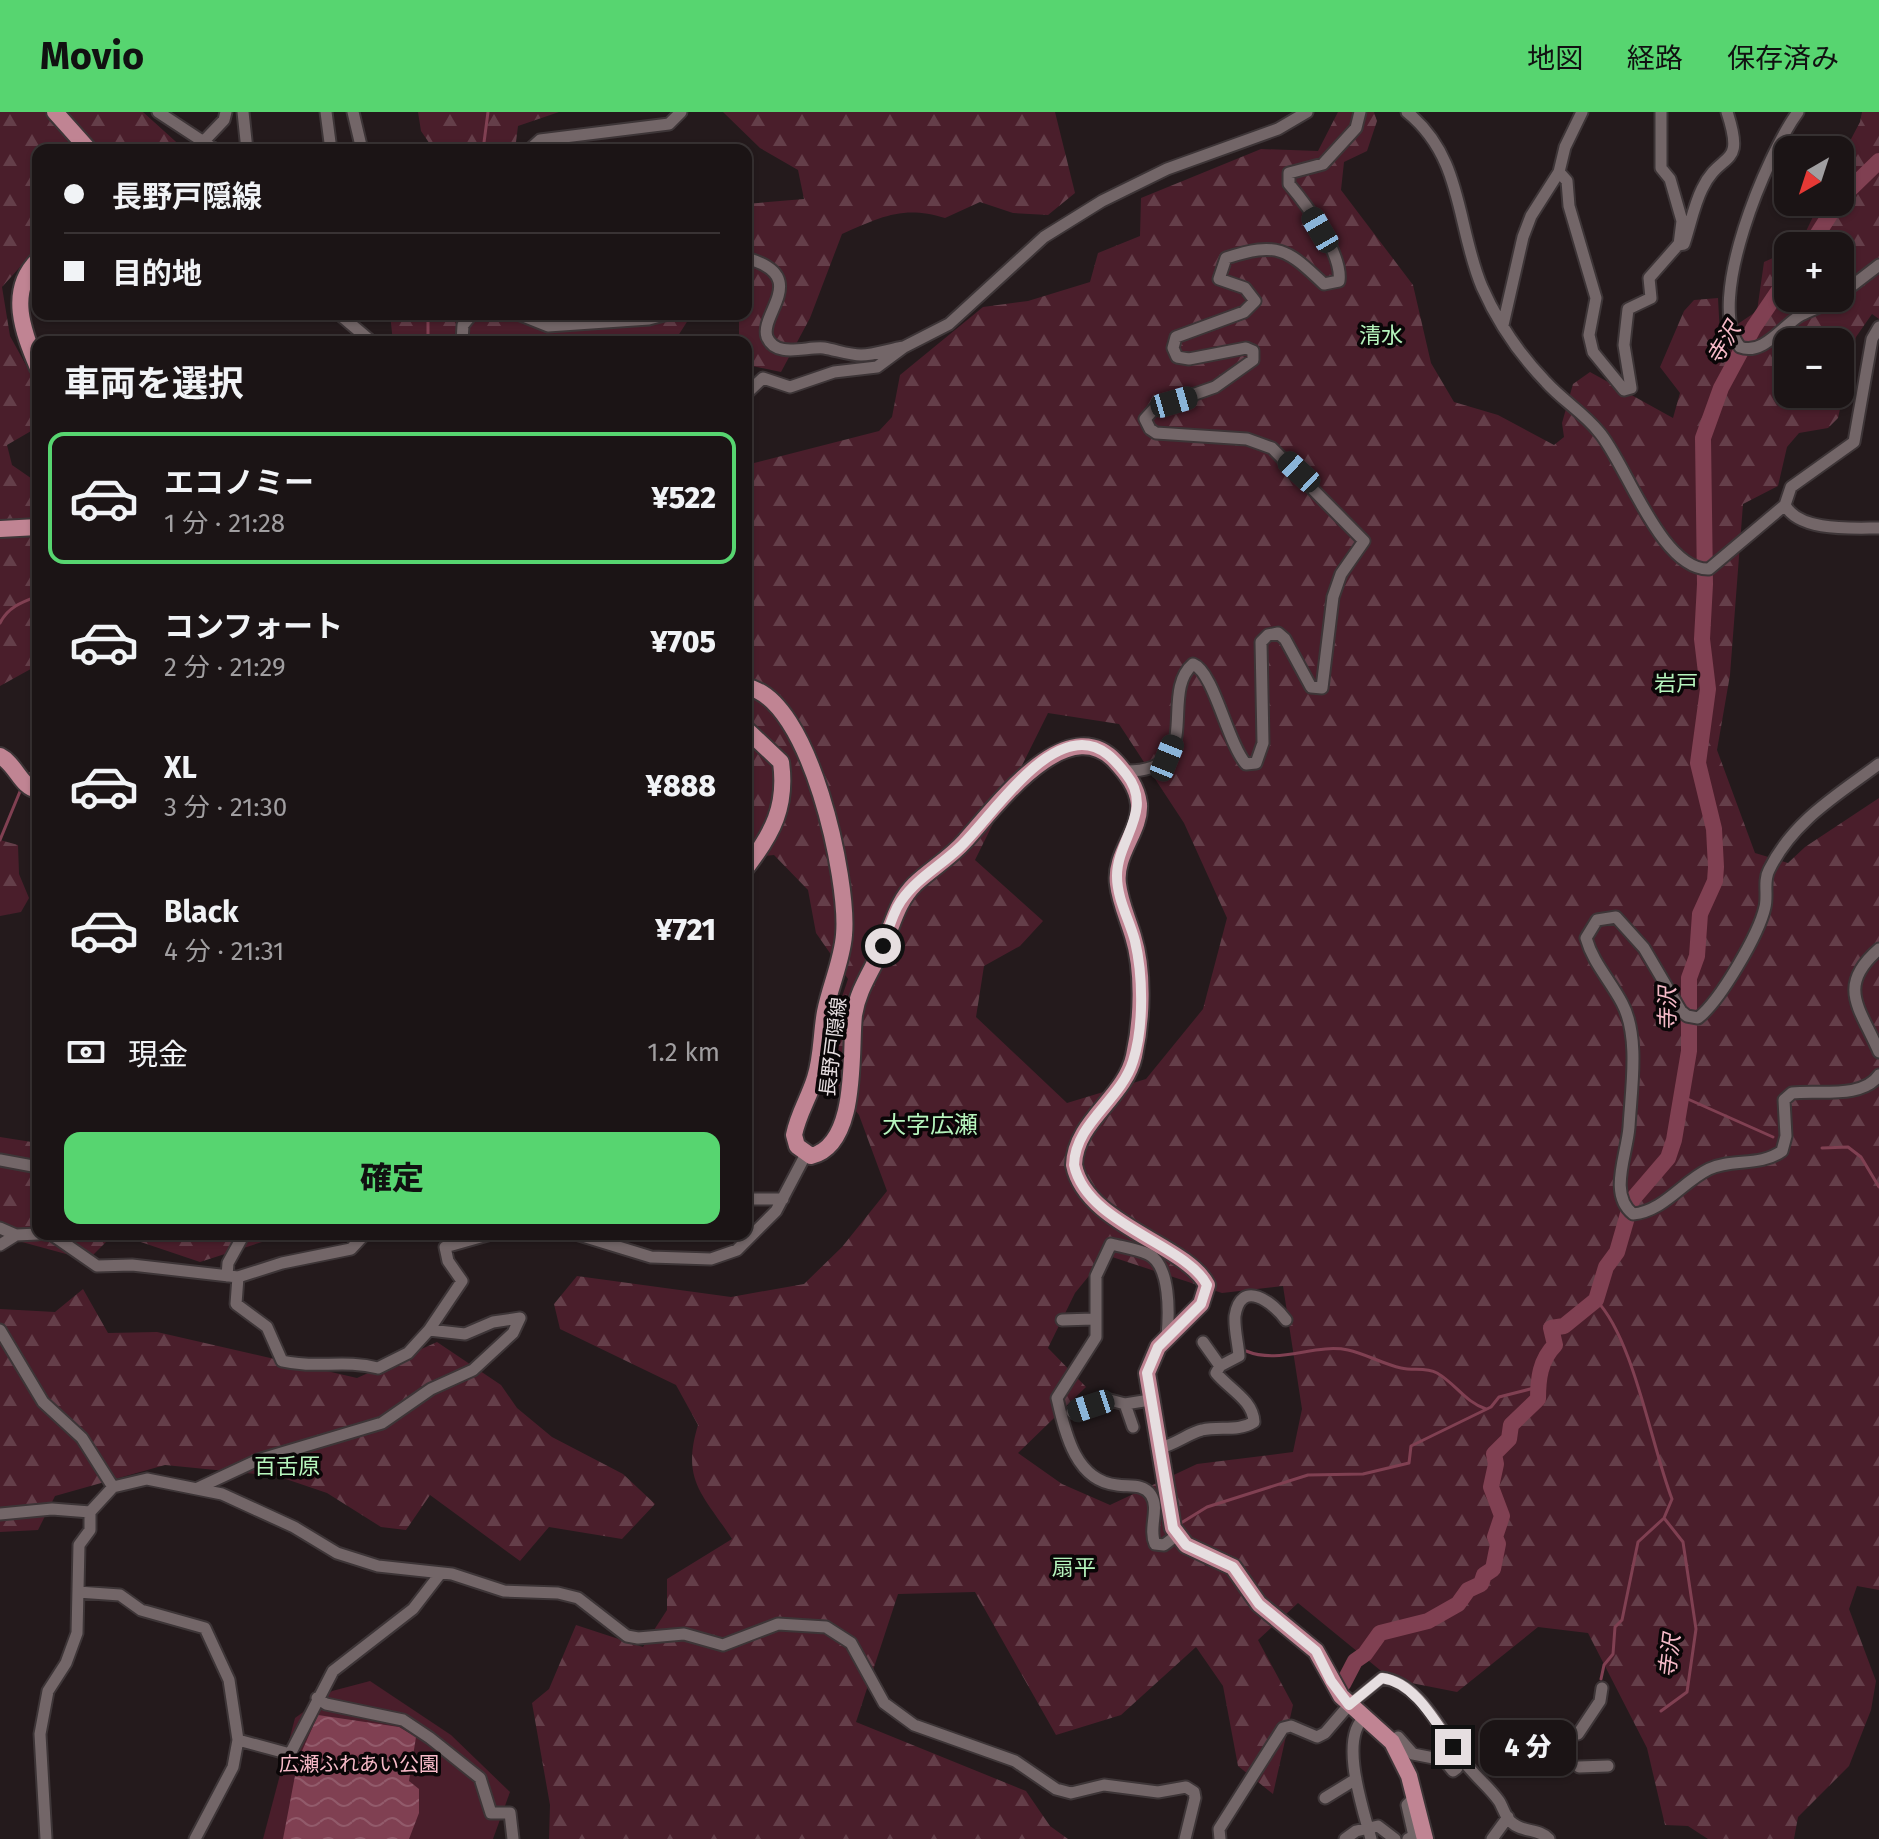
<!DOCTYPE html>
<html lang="ja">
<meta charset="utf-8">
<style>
body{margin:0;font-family:"Fira Sans","Noto Sans JP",sans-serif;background:#282122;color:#f1f3f6;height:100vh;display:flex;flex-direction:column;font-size:30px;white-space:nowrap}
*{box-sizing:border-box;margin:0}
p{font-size:26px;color:#a09ea0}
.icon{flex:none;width:44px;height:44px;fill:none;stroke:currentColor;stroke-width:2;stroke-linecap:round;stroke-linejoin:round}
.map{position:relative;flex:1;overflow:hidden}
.details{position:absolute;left:32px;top:224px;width:720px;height:904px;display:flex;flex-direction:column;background:#1b1415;border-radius:16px;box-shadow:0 2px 6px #0004,0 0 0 2px #393334}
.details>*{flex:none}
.hud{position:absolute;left:32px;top:32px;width:720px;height:176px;border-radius:16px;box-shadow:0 2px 6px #0004,0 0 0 2px #393334;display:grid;align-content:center;height:176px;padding:0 32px;background:#1b1415}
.needle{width:52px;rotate:219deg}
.buttons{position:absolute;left:1774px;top:24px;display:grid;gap:16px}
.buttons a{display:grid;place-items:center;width:80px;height:80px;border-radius:16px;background:#1b1415;box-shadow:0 2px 6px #0004,0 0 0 2px #393334;font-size:40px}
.end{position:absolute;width:36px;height:36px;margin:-18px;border:10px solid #e6dee0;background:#111;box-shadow:0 0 0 4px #111}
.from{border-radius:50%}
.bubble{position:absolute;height:56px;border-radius:16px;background:#1b1415;box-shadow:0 2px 6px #0004,0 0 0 2px #393334;font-size:26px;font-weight:800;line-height:56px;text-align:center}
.car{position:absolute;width:24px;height:48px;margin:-24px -12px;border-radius:10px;box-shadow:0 0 6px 2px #0007;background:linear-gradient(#222 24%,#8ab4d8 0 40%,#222 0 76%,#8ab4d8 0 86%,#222 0)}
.hud b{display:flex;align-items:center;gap:28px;height:76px;font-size:30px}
.hud b+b{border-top:2px solid #393334}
.hud i{width:20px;height:20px;background:#f1f3f6}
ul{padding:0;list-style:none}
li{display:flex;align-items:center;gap:24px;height:132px;margin:0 16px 12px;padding:0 16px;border:4px solid transparent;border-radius:16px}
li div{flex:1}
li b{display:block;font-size:30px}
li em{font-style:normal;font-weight:800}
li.selected{border-color:#57d570}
li>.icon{width:72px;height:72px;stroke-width:1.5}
h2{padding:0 32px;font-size:36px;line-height:96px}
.pay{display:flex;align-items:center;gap:20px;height:88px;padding:0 32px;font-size:30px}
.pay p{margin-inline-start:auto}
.primary-button{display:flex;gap:16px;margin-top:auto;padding:16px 32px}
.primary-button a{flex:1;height:92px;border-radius:16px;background:#57d570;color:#111;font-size:32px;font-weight:800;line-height:92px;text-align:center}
header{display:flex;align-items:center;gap:48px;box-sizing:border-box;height:112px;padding:0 40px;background:#57d570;color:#111}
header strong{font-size:38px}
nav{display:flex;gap:44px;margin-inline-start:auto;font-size:28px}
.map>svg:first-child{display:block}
</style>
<header>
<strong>Movio</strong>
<nav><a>地図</a><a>経路</a><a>保存済み</a></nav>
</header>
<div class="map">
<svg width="1879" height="1727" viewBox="0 0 1879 1727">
<defs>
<pattern id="forest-firs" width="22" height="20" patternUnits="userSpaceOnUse" patternTransform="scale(2)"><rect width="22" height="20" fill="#4a1e2b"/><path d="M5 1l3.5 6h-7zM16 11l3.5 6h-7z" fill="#643e49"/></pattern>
<pattern id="water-waves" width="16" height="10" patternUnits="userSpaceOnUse" patternTransform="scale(2)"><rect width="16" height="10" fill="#804052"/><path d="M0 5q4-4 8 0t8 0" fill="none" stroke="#925b6b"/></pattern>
</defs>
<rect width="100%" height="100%" fill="#241a1c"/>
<path fill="url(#forest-firs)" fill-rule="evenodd" d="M0,0H143L185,38H38V135L2,175L10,224L38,275V315L7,333L12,353L38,371V553L0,574Z
M418,0H559L518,14L515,38H434L421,19Z
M723,0H1055L1075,81L1048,103L1013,101L980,90L945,106C903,93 881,105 842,122L810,206L781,260L752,254L746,248V230H739V202H746V92L804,87L798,58L760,36Z
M1338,0H1374L1377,9L1367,39L1344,50L1341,78L1413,173L1431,251L1454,290L1498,303L1554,333L1564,325L1562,311L1573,272L1590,260L1673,306L1680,281L1660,255L1684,199L1694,188L1718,186L1720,224L1757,199L1764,150L1788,139V186H1840V134H1799L1820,90H1840V48L1860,10L1862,0H1879V207L1872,202L1856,225L1838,306L1828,316L1799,321L1787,335L1778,374L1743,392L1730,563L1717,638L1755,741L1788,751L1805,735L1879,686V1478L1857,1474L1849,1497L1876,1569L1871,1598L1849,1654L1798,1705L1794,1727H1708L1688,1714L1665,1713L1647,1636L1588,1521L1538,1515L1457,1580L1391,1567L1298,1491L1258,1528L1293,1593L1273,1682L1238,1654L1223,1574L1196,1535L1121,1603L1056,1623L975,1480L898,1482L856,1610L1026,1679L1050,1714L1068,1727H549L550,1693L532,1591L549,1577L576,1513L643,1535L667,1498V1467L732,1427C703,1382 681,1369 698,1313L676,1273L560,1217L554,1192L577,1164L731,1185L804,1172L842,1135L887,1079L859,1003L819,953L848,867L816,821L808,778L774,743L746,746V353L879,319L892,305L900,263L983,195L1028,189L1090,170L1098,141L1140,124L1141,86L1261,37L1318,39ZM1788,230H1840V282H1788ZM1048,601L1119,612L1184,711L1227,806L1203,897L1146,967L1067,991L976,905L984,854L1020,834L1043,809L975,748ZM1106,1143L1222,1181L1283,1174L1302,1297L1293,1340L1197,1352L1110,1393L1062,1372L1018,1341L1086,1275L1048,1236L1075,1181Z
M390,202H692L674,230H393Z
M0,728L18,733L19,762L29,786L21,800L0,804Z
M0,1025L38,1031V1122H114L88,1148L0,1124Z
M117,1122H263L262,1130L200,1150Z
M83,1177L108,1221L157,1220L357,1266L437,1230L501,1273L517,1296L552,1325L623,1362L655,1392L622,1427L549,1415L520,1449L430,1383L406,1418L381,1415L327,1381L277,1364L165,1353L55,1384L38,1418L0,1420V1197L55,1200Z"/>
<path fill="#4a1e2b" d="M370,1569L451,1623L510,1680L493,1727H263L295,1606L332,1579Z"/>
<path fill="url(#water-waves)" d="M318,1603L399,1615L416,1625L409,1669L419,1677V1701L409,1727H283L298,1648Z"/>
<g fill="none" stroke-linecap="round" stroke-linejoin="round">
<path stroke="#804052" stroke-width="3" d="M483,38L488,0
M428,230V202
M0,511C8,495 22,490 38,484
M30,662L38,655
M0,728L21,677
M1681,984L1773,1025
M1822,1036L1848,1035L1861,1045L1879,1075
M1596,1188C1634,1227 1651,1333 1672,1387L1664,1406L1683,1430L1696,1517L1687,1580L1661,1599
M1246,1239C1280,1253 1314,1231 1348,1238C1366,1242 1383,1252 1401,1256C1413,1259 1426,1255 1437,1261C1456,1272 1465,1290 1486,1297
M1181,1411L1207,1395L1308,1363L1363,1362L1409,1351L1411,1334L1491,1295L1499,1285L1538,1275
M1601,1567L1604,1553L1613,1542L1615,1515L1622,1508L1638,1430L1663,1407"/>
<path stroke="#804052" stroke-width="16" d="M1840,87L1879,49
M1810,134L1838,90
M1343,1572L1355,1549L1365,1542L1380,1521L1428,1509L1458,1492L1468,1478L1481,1472L1484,1463L1493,1457L1498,1432L1495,1425L1502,1404L1491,1375L1496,1352L1494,1342L1509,1327L1511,1313L1538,1287C1538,1267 1540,1248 1555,1233L1551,1216L1564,1214L1596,1188L1606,1155L1617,1140L1632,1088L1668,1046L1674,1028L1689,939V866L1697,844L1700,802L1715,769L1716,755L1714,717L1698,651L1708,577L1702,527L1705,472L1703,326L1721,276L1754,215L1788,165"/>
<g stroke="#3d3537" stroke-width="15">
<path id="street" d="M158,0L216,38
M243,0L247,38
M326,0L331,38
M353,0L362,38
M1407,0C1464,46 1456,114 1482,175C1497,209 1520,243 1546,270C1562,288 1584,301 1599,320C1625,349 1661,459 1709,457L1785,393
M1661,0V56L1670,67L1682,109L1679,133
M1798,0C1767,42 1704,191 1740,235C1763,244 1783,213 1801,203C1812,197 1825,194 1836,186
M204,29L224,8L226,0
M529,38L540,28L669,12L681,0
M1559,60L1567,69L1569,94L1596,186L1589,223L1593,240L1624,278L1631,276L1624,233L1628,197L1651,186L1649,166L1678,133L1684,132C1690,114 1694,93 1702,77C1721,37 1746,58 1727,0
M746,146C812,164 759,202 767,225C776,247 807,234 824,236C836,238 849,243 861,243C875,243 890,237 904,235
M1840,183L1879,153
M339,202L372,230
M518,202L548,214L649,207L668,202
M1503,213L1523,125L1531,104L1559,60L1565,35L1582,0
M1879,215L1872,227L1854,330L1791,375L1785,393C1799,420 1853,416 1879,416
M462,230L463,213L472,202
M746,282L763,266L790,275L834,260L877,255L904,235L949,212L1044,125L1102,89L1167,57L1278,17L1307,0
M1879,652C1836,684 1793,709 1769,758C1763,769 1768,783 1765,795C1759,822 1720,889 1698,906L1687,904L1681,899L1644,836L1616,805L1597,808L1586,826C1593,851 1610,868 1622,891C1640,924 1631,978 1629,1015C1627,1043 1608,1082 1633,1102C1664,1099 1682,1070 1709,1057C1732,1046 1760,1055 1782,1039L1786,1024L1784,988L1792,981C1818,978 1863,987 1879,963
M1123,659C1209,661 1157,583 1193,552C1214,560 1227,630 1246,652L1256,651L1263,631L1261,530L1268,523L1278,521L1285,527L1311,575L1322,576L1333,485L1341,462L1364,429L1272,336L1247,327L1156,321L1150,317L1145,307L1155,296L1215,275L1253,248V239L1246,236L1189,247L1177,245L1173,236L1176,225L1244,200L1255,189L1245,176L1219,167L1226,146C1278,129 1287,137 1324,172L1339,169C1343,142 1306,92 1289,72V61L1323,52L1356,16L1360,0
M1879,837C1835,875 1861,897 1879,940
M0,1048L38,1055
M746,1087H783
M0,1116L16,1123L38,1122
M51,1122L97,1154L132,1153L238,1165L282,1151L351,1137L365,1122
M576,1122L651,1145L711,1147L737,1138L776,1099L806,1042
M0,1133L16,1123
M227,1164L228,1151L244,1122
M238,1165L236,1192L267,1215L282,1249C316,1257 344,1247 378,1256L408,1241L429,1218
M1062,1208L1093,1207
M0,1218L43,1290L82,1326L113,1375
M1167,1224C1169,1203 1171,1153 1148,1142C1137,1137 1123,1135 1111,1132L1096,1164V1225L1057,1286C1065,1320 1075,1369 1117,1373C1129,1375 1143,1371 1151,1383C1160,1397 1148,1416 1155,1432L1164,1433L1177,1423
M1220,1254L1239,1244C1238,1231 1234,1216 1235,1204C1241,1166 1273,1190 1286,1208
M1072,1300L1110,1288L1125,1292
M1133,1315L1125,1292L1150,1288
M1160,1336C1176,1332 1191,1320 1202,1318C1220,1314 1238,1320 1254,1310C1253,1288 1229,1277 1216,1261L1220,1254L1203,1230
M198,1376L258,1348L382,1311L431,1277L473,1258L513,1221L520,1206L493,1210L465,1222L429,1218L462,1169L448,1149L445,1135L491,1122
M0,1402L52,1397L90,1400
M78,1480L120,1483L141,1498L205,1516L229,1568L238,1628
M317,1586L326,1592L403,1608L430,1626L480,1666L491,1701H510L513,1727
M1365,1605C1338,1626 1364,1700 1371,1727
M1578,1622L1600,1589L1602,1576
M1392,1630L1398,1625L1413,1642L1444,1648L1453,1659L1457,1656L1451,1639
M1579,1655L1608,1654
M1325,1686L1356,1667
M46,1727L40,1622L48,1579L66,1551L77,1521L79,1433L90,1418V1400L113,1375L147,1367L222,1382L294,1415L337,1441L378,1454L452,1462L504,1479L558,1481L578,1486L627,1524L638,1526L684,1522L723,1533L778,1512L826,1515L851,1531L884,1591L914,1613L1015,1649L1056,1677L1071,1681L1104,1673L1158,1680L1186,1675L1194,1680L1195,1686L1185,1727
M195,1727L233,1655L238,1628L290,1642L333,1559L413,1497L440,1462
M1220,1727L1219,1717L1283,1616L1291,1614L1317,1625L1325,1621L1349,1593L1382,1566C1422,1571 1443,1625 1466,1652C1476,1665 1490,1676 1499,1689C1503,1695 1505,1705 1511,1710C1522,1721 1539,1716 1549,1727
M1345,1727L1356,1719L1378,1714L1395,1727
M1408,1727L1414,1724L1407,1693L1413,1687
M1492,1727L1508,1705"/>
</g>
<g stroke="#3d3537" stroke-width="20">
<path id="primary" d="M55,0L89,38
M38,148C7,179 23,220 38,256
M0,417L38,415
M746,575C810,584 849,769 844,823C842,849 830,874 825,900C821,922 822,944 815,966C809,986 798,1002 794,1023L797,1034L811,1044C859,1033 850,938 854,903C858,877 872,859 882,836C893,813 896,791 915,772C931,757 950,746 965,729C995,696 1067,596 1116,650C1127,662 1137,675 1139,692C1141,719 1114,742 1118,772C1120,790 1128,807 1133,824C1144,859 1142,908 1134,944C1125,986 1075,1009 1074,1053C1086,1113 1186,1132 1207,1173L1201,1192L1158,1235L1147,1261L1173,1416L1186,1433L1233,1455L1259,1492L1316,1539L1341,1584L1392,1630L1409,1664L1425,1727
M746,617L781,650C787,694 773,721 746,756
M0,644C16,652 21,676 38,678"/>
</g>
<use href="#street" stroke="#736668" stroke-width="11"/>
<use href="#primary" stroke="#c08493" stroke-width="16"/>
</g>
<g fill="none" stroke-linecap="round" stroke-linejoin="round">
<path stroke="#e6dee0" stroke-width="10" d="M883,834C888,819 892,802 901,789C916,767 940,754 959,736C989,708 1036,633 1082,633C1102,633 1115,648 1126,662C1155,698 1117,727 1117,764C1117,787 1129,807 1135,829C1143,863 1144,915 1133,949C1121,988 1075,1011 1074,1053C1087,1113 1186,1132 1207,1173L1201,1192L1158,1235L1147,1261L1173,1416L1186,1433L1233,1455L1259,1492L1316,1539L1331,1569L1349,1593L1382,1566C1415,1570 1436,1611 1453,1635"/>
</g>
<g text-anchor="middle" stroke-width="7" stroke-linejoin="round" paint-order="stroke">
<g font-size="20" fill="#e6dee0" stroke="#0a0607">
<text transform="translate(833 935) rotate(-83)" y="7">長野戸隠線</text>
</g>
<g font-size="20" fill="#f8bbc9" stroke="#0a0607">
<text x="359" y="1659">広瀬ふれあい公園</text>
</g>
<g font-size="22" fill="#b6f5bd" stroke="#0a0607">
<text x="1381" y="231">清水</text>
<text x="1676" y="579">岩戸</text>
<text x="287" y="1362">百舌原</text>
<text x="1074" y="1463">扇平</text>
</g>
<g font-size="22" font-style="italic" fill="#f6bac8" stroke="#0a0607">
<text transform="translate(1723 231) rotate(-59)" y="8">寺沢</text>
<text transform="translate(1667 897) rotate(-90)" y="8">寺沢</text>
<text transform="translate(1669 1544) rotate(-83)" y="8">寺沢</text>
</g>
<g font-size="24" fill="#b6f5bd" stroke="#0a0607">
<text x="930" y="1021">大字広瀬</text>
</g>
</g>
</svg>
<div class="buttons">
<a><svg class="needle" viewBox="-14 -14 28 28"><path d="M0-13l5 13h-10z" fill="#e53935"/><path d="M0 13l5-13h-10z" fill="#a09ea0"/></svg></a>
<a>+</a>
<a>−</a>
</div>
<i class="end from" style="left:883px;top:834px"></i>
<i class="end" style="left:1453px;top:1635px"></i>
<div class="bubble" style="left:1480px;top:1608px;width:96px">4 分</div>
<i class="car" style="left:1320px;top:118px;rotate:330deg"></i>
<i class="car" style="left:1174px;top:290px;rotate:74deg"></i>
<i class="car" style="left:1299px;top:360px;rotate:313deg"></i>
<i class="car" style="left:1167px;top:646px;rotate:22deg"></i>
<i class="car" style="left:1091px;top:1294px;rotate:252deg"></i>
<div class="hud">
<b><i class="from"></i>長野戸隠線</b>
<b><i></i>目的地</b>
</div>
<section class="details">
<h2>車両を選択</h2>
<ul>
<li class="selected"><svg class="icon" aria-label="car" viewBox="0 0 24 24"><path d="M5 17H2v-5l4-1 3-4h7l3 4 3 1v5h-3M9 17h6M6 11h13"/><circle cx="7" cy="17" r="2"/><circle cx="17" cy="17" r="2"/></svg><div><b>エコノミー</b><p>1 分 · 21:28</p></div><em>¥522</em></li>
<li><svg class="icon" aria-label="car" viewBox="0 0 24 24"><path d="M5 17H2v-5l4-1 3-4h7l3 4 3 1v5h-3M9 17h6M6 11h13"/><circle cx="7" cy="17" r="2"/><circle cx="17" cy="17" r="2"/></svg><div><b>コンフォート</b><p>2 分 · 21:29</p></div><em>¥705</em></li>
<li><svg class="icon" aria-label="car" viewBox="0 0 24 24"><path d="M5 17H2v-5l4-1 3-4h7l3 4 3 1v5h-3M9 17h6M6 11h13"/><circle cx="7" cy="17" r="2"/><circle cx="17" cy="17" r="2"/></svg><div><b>XL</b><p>3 分 · 21:30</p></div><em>¥888</em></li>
<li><svg class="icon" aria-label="car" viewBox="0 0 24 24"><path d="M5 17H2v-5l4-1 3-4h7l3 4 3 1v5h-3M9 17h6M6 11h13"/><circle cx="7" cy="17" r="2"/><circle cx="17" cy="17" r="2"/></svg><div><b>Black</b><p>4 分 · 21:31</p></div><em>¥721</em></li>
</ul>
<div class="pay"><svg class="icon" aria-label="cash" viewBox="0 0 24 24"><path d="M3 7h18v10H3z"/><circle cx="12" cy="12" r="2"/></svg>現金<p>1.2 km</p></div>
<div class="primary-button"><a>確定</a></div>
</section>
</div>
